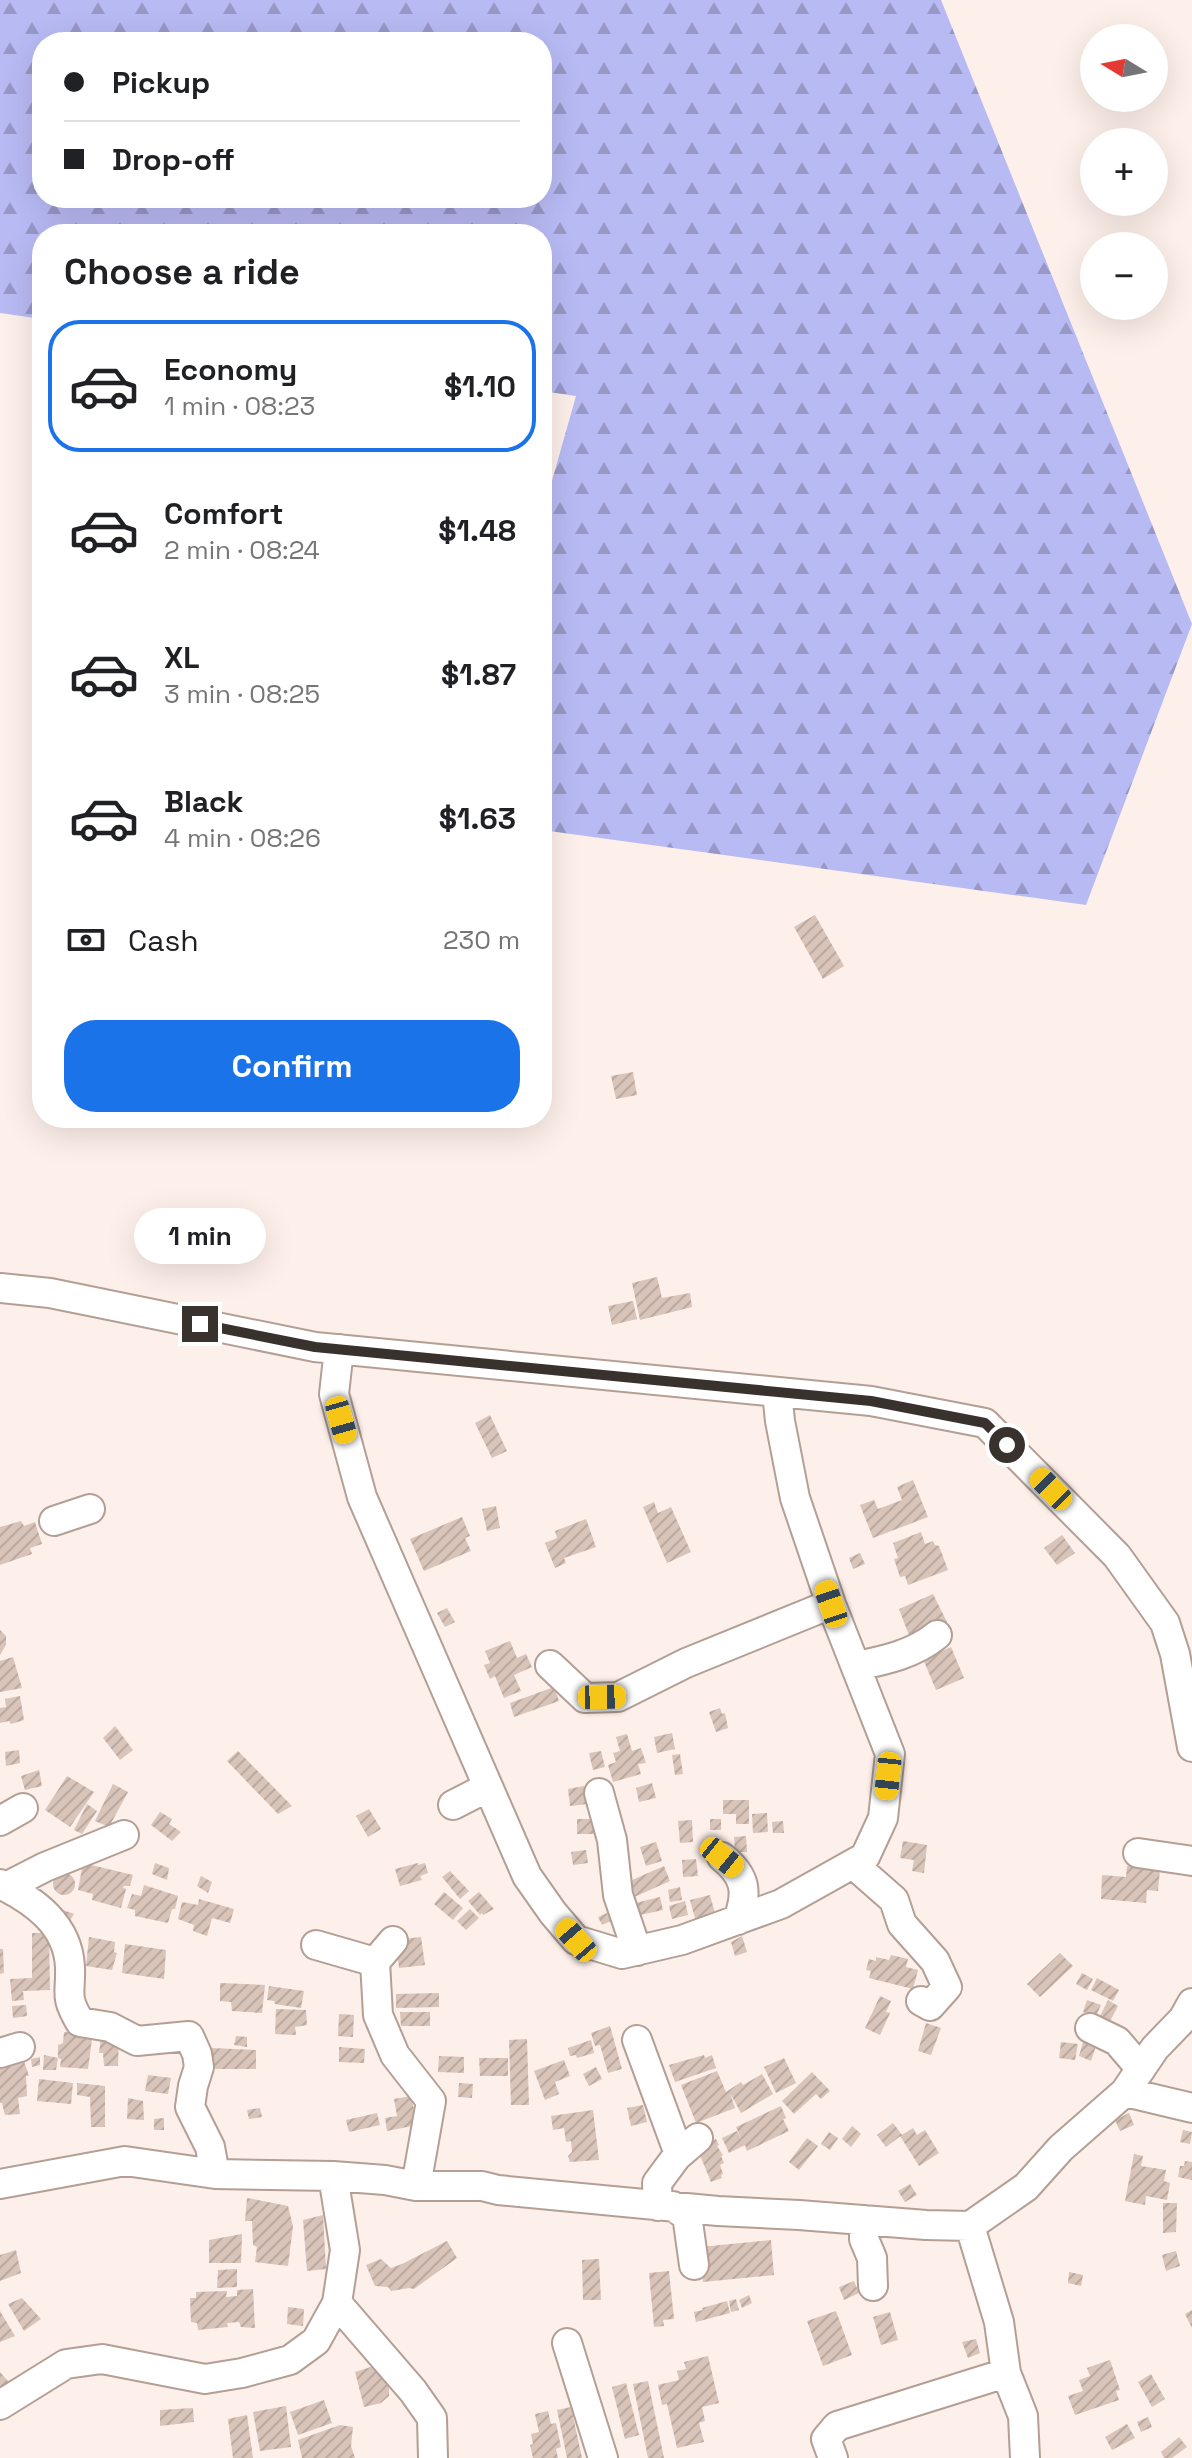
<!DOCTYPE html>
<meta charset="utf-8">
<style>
body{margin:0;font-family:"Space Grotesk",sans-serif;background:#f2f2f2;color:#202124;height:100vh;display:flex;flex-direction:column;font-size:30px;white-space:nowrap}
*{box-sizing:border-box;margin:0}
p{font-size:26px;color:#757577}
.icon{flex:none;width:44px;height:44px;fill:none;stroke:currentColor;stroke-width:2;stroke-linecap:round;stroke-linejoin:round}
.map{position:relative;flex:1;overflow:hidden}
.side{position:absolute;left:32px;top:224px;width:520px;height:904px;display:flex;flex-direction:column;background:#fff;border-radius:32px;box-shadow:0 8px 32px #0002}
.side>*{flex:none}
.hud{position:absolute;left:32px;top:32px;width:520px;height:176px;border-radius:32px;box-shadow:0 8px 32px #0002;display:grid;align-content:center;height:176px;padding:0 32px;background:#fff}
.needle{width:52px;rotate:280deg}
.tools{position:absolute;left:1080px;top:24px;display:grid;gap:16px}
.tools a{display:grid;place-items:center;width:88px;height:88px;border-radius:50%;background:#fff;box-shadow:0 8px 32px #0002;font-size:40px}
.end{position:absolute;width:36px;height:36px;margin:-18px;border:10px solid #39312d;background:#fff;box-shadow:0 0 0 4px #fff}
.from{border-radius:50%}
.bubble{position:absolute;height:56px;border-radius:28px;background:#fff;box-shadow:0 8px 32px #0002;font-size:26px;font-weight:700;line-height:56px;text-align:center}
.car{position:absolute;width:24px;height:48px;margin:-24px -12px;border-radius:10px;box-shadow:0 0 6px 2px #0007;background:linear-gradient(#f5c518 24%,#345 0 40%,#f5c518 0 76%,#345 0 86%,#f5c518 0)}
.hud b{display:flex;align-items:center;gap:28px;height:76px;font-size:30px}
.hud b+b{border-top:2px solid #e0e0e0}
.hud i{width:20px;height:20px;background:#202124}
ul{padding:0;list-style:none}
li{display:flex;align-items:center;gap:24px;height:132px;margin:0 16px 12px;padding:0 16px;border:4px solid transparent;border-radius:32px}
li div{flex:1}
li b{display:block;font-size:30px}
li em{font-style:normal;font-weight:700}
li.active{border-color:#1a73e8}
li>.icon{width:72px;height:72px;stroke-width:1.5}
h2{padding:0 32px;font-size:36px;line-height:96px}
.pay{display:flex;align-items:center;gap:20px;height:88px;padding:0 32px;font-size:30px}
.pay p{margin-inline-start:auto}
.cta{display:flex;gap:16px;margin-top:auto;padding:16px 32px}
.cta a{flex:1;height:92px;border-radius:32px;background:#1a73e8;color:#fff;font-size:32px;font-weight:700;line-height:92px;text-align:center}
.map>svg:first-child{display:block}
</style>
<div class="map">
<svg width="1192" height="2458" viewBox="0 0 1192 2458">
<defs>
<pattern id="forest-firs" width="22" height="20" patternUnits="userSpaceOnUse" patternTransform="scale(2)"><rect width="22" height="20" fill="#b8baf4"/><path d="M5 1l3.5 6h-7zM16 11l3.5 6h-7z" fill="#9798c6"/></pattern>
<pattern id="building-hatch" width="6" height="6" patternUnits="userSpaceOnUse" patternTransform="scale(2)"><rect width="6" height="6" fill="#d9c4b9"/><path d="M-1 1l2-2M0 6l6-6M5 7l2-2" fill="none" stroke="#bba99f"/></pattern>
</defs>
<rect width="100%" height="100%" fill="#fdefe9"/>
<path fill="url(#forest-firs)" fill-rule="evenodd" d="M0,0H941L1192,624L1086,905L542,830V516L576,396L542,391V234H42V319L0,313ZM42,42H542V198H42Z"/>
<path fill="url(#building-hatch)" d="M815,915L844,966L823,979L794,927Z
M633,1072L637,1095L616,1099L611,1076Z
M657,1277L662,1298L690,1293L692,1307L640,1320L632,1283Z
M633,1301L637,1319L612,1325L608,1306Z
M490,1415L507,1451L492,1458L475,1423Z
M913,1480L928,1517L873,1538L860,1505L874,1500L878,1509L902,1500L897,1487Z
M654,1502L658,1513L671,1507L691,1552L667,1563L643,1507Z
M496,1506L500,1528L487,1531L482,1509Z
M462,1517L470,1536L465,1538L471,1551L424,1571L410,1539Z
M586,1519L596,1547L564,1558L566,1563L555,1568L545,1543L557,1538L555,1531Z
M21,1521L24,1526L35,1522L42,1544L30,1548L32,1554L0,1565V1527Z
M921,1532L925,1544L933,1541L935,1545L939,1546L948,1570L908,1585L905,1576L900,1577L894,1559L898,1558L893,1543Z
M1062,1535L1075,1553L1057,1565L1044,1548Z
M860,1553L865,1564L853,1569L849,1558Z
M933,1594L947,1622L910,1638L899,1609Z
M447,1608L455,1622L445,1627L437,1613Z
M0,1630L6,1636V1645L0,1655Z
M510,1641L517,1658L526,1654L532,1667L514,1675L521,1691L504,1698L495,1676L490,1679L484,1665L490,1663L485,1651Z
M951,1647L964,1678L936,1690L923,1659Z
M13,1657L22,1688L0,1692V1661Z
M554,1687L559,1701L514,1717L510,1703Z
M20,1696L24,1720L11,1724L9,1721L0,1723V1708L6,1707L5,1699Z
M720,1708L722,1714L725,1713L728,1728L716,1732L709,1712Z
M115,1726L133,1750L120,1760L103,1738Z
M672,1733L675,1749L657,1753L654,1737Z
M627,1734L632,1751L641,1748L646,1763L638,1764L641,1774L613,1782L608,1765L616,1762L613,1753L620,1751L616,1737Z
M19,1750L20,1763L6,1766L5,1752Z
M238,1751L292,1806L278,1814L227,1761Z
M601,1751L605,1767L593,1770L589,1753Z
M680,1754L683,1774L675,1775L672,1755Z
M39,1770L42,1786L25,1790L21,1776Z
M67,1776L94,1792L70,1827L45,1810Z
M652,1783L656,1798L639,1802L636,1788Z
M113,1784L128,1792L109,1827L95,1821Z
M584,1786L587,1804L570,1806L568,1789Z
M723,1800H749V1824H736V1814H723Z
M87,1804L97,1811L82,1834L74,1830Z
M369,1809L381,1829L368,1837L356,1816Z
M160,1812L172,1819L169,1824L181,1832L172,1841L151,1825Z
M767,1813L768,1832L753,1833L752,1814Z
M577,1819H593L594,1834H577Z
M710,1819H721V1830H710Z
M692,1820L693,1842L680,1843L678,1821Z
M783,1821L784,1833H773L772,1822Z
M746,1836L747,1852H735L734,1837Z
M903,1841L927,1845L924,1873L912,1871L914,1860L900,1858Z
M656,1842L662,1861L646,1866L640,1847Z
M586,1850L588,1863L573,1865L571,1852Z
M696,1859L698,1876L683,1877L682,1860Z
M83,1863L133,1875L130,1886H124L123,1888L126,1889L121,1908L92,1900L93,1894L78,1890Z
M155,1863L169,1868L167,1880L152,1874Z
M418,1863V1865L425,1863L428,1873L420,1876L422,1880L400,1886L395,1869Z
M664,1866L670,1881L630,1899L623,1884Z
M1127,1866L1160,1869L1158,1891L1147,1890L1146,1903L1101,1899L1102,1875L1126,1877Z
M450,1871L469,1891L460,1899L442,1877Z
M53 1884a11 11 0 1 1 22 0a11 11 0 1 1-22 0Z
M201,1876L212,1882L208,1893L197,1886Z
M144,1885L178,1896L175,1909H172L168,1923L135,1916V1910L127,1908L132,1894L141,1896Z
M680,1887L682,1900L670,1902L668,1890Z
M444,1892L463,1908L453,1920L434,1904Z
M479,1892L494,1909L483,1915L482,1913L480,1915L468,1901Z
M710,1895L716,1917L696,1922L690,1900Z
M660,1897L663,1910L631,1917L627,1905Z
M199,1899L234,1909L230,1923L212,1918L207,1936L193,1931L194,1925L178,1919L182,1902L198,1905Z
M685,1901L688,1915L672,1919L669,1906Z
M55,1907L74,1914L69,1922Z
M470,1909L479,1918L466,1930L457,1921Z
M607,1913L611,1921L602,1925L598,1917Z
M32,1933H49L50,1990L23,1991L24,2000L12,2001L10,1979L32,1978Z
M742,1936L747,1952L735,1956L731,1942Z
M89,1937L115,1942L114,1952L117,1953L112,1970L86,1966Z
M421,1937L425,1965L399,1968L396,1940Z
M125,1944L166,1950L164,1979L122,1973Z
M0,1949H3L4,1973L0,1974Z
M1060,1953L1073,1966L1040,1997L1027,1984Z
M891,1955L908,1959L906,1967L918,1970L913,1989L869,1978L871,1971L866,1970L869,1959L876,1961V1957L889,1960Z
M1082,1973L1093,1979L1087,1990L1076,1984Z
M1097,1978L1119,1990L1113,2001L1091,1990Z
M220,1983L265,1985L262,2013L232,2011L231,2002L220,2001Z
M269,1986L304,1991L301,2008L275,2004L274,2001L267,2000Z
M439,1993V2007L396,2008V1994Z
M880,1996L891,2001L886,2012L890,2013L880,2035L865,2028Z
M1087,2000L1101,2005L1096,2016L1083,2012Z
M1108,2000L1118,2006L1108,2025L1098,2020Z
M26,2005L27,2016L13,2018L12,2006Z
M276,2009L306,2010L307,2025L295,2027L296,2035L275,2034Z
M400,2012H430V2026H401Z
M339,2014L354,2015L353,2037L338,2036Z
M926,2023L941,2028L931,2055L918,2051Z
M610,2026L622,2069L608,2073L600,2045L595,2046L591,2033Z
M64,2032L79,2033V2038L92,2039L88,2069L60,2067L61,2059L58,2058L56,2070H43L44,2055L58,2058V2045L63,2043Z
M119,2036L118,2066H104L103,2053H99L101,2037Z
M236,2036L247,2037V2047L234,2045Z
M527,2039L529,2105H511L509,2040Z
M1084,2039L1097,2043L1091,2061L1079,2056Z
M591,2040L594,2053L577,2058L576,2055L570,2056L568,2048Z
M1061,2042L1078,2044L1075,2060L1059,2058Z
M339,2047L365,2049L364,2063L339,2062Z
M212,2048L256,2050V2069H212Z
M704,2055L705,2058L712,2055L716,2068L675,2082L669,2065Z
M439,2056L464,2057V2073L438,2072Z
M40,2057V2065L32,2067L31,2059Z
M479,2058H508V2076H480Z
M784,2058L796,2083L776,2093L764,2067Z
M564,2060L570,2076L555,2082L559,2094L545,2100L534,2071Z
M24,2061L29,2076H26L27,2096L18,2098L20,2114L5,2115L2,2103H0V2068Z
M596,2067L602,2079L589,2086L583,2074Z
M717,2071L726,2092L741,2082L743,2085L762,2074L773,2094L741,2113L730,2093L735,2108L696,2123L681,2085Z
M812,2072L830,2091L821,2099L816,2094L794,2114L782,2101Z
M148,2075L171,2078L168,2094L145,2091Z
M39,2079L73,2083L71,2104L37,2101Z
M77,2083L105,2086V2127H91L90,2097L77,2095Z
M459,2083L473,2084L472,2098L458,2097Z
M411,2096L417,2125L387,2131L385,2118L397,2116L394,2099Z
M128,2098L143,2101L144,2120L127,2119Z
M643,2105L647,2122L631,2126L627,2108Z
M781,2106L786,2118L783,2119L789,2131L747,2151L745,2145L729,2153L722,2138L737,2131L742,2141L736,2127Z
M260,2108L262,2117L249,2119L247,2110Z
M593,2110L599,2160L570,2162L568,2156L572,2152L571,2141L566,2142L564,2128L553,2130L551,2116Z
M377,2113L380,2125L349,2132L346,2120Z
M1129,2113L1134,2125L1120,2131L1115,2120Z
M164,2118V2130H154V2119Z
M893,2123L902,2135L886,2147L877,2135Z
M852,2126L861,2134L851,2147L842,2139Z
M913,2128L917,2135L925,2130L939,2153L919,2166L900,2136Z
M1183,2130L1192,2132L1190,2144L1180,2142Z
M829,2132L838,2138L830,2150L821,2144Z
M807,2138L818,2146L799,2170L789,2162Z
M716,2139L719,2145L717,2146L723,2155L721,2156L724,2163L720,2165L723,2174L721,2175L722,2178L711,2182L697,2148Z
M1134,2154L1143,2156L1141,2166L1166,2170L1164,2181L1170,2183L1167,2200L1146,2196L1145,2205L1125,2201Z
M1185,2161L1192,2162V2180L1178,2177L1180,2166H1184Z
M910,2184L917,2195L905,2202L898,2191Z
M247,2198L288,2206L293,2226L288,2266L255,2262L257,2247L253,2245L252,2221H245Z
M1163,2203H1177L1176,2232L1163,2233Z
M323,2215L326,2269L307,2271L303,2220Z
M242,2234L241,2263H209V2240Z
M771,2240L774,2275L703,2282L700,2247Z
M447,2241L457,2258L414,2289L409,2288L391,2291L388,2287L375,2286L366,2265L381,2259L391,2268L402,2264Z
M16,2250L21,2273L0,2281V2255Z
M1176,2251L1180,2266L1166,2271L1162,2255Z
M599,2259L601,2300H583L582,2260Z
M237,2269V2287L217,2288L218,2270Z
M669,2271L674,2319L663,2320L664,2326L654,2327L649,2273Z
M1069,2272L1083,2275L1081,2286L1068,2283Z
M854,2281L859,2293L844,2300L839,2287Z
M253,2289L255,2328L241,2327L239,2322L227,2323L228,2327L198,2330L197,2323L191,2322L190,2298H196V2292L227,2291L226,2297L237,2296V2290Z
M749,2295L752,2303L742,2308L739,2300Z
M22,2298L41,2319L24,2331L8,2304Z
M736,2299L739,2310L731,2312L729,2301Z
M727,2301L730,2313L696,2322L694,2312L703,2310L702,2308Z
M288,2307L304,2309L303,2326L287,2324Z
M1192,2310V2328L1185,2314Z
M0,2311L15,2336L0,2342Z
M836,2311L852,2355L823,2366L807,2321Z
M890,2312L898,2340L881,2345L873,2317Z
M976,2339L980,2353L968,2358L962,2342Z
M708,2356L719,2403L702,2407L705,2421L699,2423L704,2442L677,2448L667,2404L662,2405L658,2385L679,2380L677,2371L686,2369L684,2362Z
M1110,2360L1120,2390L1116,2391L1119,2400L1075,2415L1068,2396L1083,2391L1079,2380L1090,2376L1087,2368Z
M377,2365L389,2388V2396L381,2403L364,2407L355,2372Z
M0,2372L8,2381L0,2390Z
M1151,2374L1165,2399L1152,2407L1138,2382Z
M648,2381L664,2458H648L633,2384Z
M626,2383L639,2435L625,2439L612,2387Z
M324,2400L332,2423L298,2435L290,2412Z
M286,2406L291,2447L260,2451L253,2412Z
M571,2407L582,2458H567L557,2410Z
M193,2408L194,2422L160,2426V2410Z
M548,2411L551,2424L556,2423L561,2447L556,2449L558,2458H533L530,2445L533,2444L531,2434L539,2432L535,2414Z
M247,2415L253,2458H233L228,2419Z
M1148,2417L1152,2427L1141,2432L1137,2422Z
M1127,2424L1135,2438L1112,2450L1105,2437Z
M340,2425L353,2427L351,2446L355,2458H302L298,2440Z
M1179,2437L1187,2447L1172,2458H1164L1161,2452Z"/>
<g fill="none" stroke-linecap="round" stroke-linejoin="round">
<g stroke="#b39f94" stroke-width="32">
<path id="street" d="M0,1288L50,1293L315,1347L871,1401L985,1423L1117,1556L1165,1623L1175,1654L1192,1747
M339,1349L334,1394L362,1497L527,1876L553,1913L576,1940L622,1954L682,1940L781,1904L865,1857L883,1818L890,1754L831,1604L795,1498L780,1421L777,1392
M54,1521L90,1509
M550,1665L585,1698L618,1697L686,1663L831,1604
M857,1666C886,1660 914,1654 937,1635
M599,1793L612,1840L618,1895L637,1951
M453,1805L488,1787
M0,1821L23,1808
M1138,1853L1192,1861
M722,1857C746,1876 748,1892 738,1920
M853,1864L894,1900L902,1924L935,1961L947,1987L930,2006L921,2001
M0,1884C35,1901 68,1925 70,1967C71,1995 64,1995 80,2022L110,2027L137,2041L189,2036L197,2054L199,2067L193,2086L190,2107L210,2147L215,2174
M6,1887L45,1867L124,1835
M316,1945L375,1962L378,2015L395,2055L431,2101L416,2186
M375,1962L393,1941
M1090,2028L1117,2041L1141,2069
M637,2040L679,2154
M0,2053L20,2047
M1125,2092L1192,2108
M0,2184L125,2161L215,2174L333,2176L385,2180L416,2186H482L498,2190L718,2211L799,2215L926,2225L970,2226L1026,2187L1061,2148L1125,2092L1155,2048L1183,2019L1192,2003
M658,2206L657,2183L677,2156L698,2138
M673,2206L685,2215L688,2222L694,2265
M864,2220V2239L872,2258L873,2286
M970,2226L999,2322L1006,2373L1023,2416L1025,2458
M337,2303L413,2391L432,2418L433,2458
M567,2343L603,2458
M0,2405L66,2364L102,2359L205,2379L242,2373L290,2360L316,2341L337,2303L345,2250L333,2176
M833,2458L826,2439L837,2426L1006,2373"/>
</g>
<use href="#street" stroke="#fff" stroke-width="28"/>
</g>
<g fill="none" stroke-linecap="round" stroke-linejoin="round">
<path stroke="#39312d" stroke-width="10" d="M200,1324L315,1347L871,1401L985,1423L1007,1445"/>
</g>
</svg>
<div class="tools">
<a><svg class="needle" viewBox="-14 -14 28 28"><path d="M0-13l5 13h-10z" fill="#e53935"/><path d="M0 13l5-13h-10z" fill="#757577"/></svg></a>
<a>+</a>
<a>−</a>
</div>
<i class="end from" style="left:1007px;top:1445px"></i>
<i class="end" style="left:200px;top:1324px"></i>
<div class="bubble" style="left:134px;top:1208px;width:132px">1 min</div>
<i class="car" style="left:341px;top:1420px;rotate:164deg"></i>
<i class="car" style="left:1051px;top:1489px;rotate:315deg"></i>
<i class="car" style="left:831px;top:1604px;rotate:341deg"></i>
<i class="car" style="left:602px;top:1697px;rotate:89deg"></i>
<i class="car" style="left:888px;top:1776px;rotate:186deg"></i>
<i class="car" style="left:722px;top:1857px;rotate:129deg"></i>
<i class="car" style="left:576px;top:1940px;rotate:319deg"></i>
<div class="hud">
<b><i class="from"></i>Pickup</b>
<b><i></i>Drop-off</b>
</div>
<section class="side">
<h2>Choose a ride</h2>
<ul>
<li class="active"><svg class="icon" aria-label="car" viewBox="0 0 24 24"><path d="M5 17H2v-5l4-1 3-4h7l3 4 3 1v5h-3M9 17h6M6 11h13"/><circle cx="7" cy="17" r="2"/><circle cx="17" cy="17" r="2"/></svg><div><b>Economy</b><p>1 min · 08:23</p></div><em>$1.10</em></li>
<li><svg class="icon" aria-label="car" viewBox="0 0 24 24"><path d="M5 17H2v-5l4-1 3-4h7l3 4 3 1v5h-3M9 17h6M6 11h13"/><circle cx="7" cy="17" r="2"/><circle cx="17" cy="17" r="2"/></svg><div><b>Comfort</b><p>2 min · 08:24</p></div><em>$1.48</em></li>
<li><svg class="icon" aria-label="car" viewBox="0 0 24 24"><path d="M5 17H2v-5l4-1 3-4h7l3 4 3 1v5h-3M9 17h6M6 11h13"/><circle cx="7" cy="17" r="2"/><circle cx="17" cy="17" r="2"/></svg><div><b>XL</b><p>3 min · 08:25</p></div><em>$1.87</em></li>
<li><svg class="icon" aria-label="car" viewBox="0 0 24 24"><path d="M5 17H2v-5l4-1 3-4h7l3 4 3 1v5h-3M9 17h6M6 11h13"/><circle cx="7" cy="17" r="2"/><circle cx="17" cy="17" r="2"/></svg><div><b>Black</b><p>4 min · 08:26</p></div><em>$1.63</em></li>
</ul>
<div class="pay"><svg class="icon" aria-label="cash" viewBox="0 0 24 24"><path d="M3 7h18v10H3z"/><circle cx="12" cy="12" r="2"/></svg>Cash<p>230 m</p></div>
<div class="cta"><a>Confirm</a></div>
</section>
</div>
